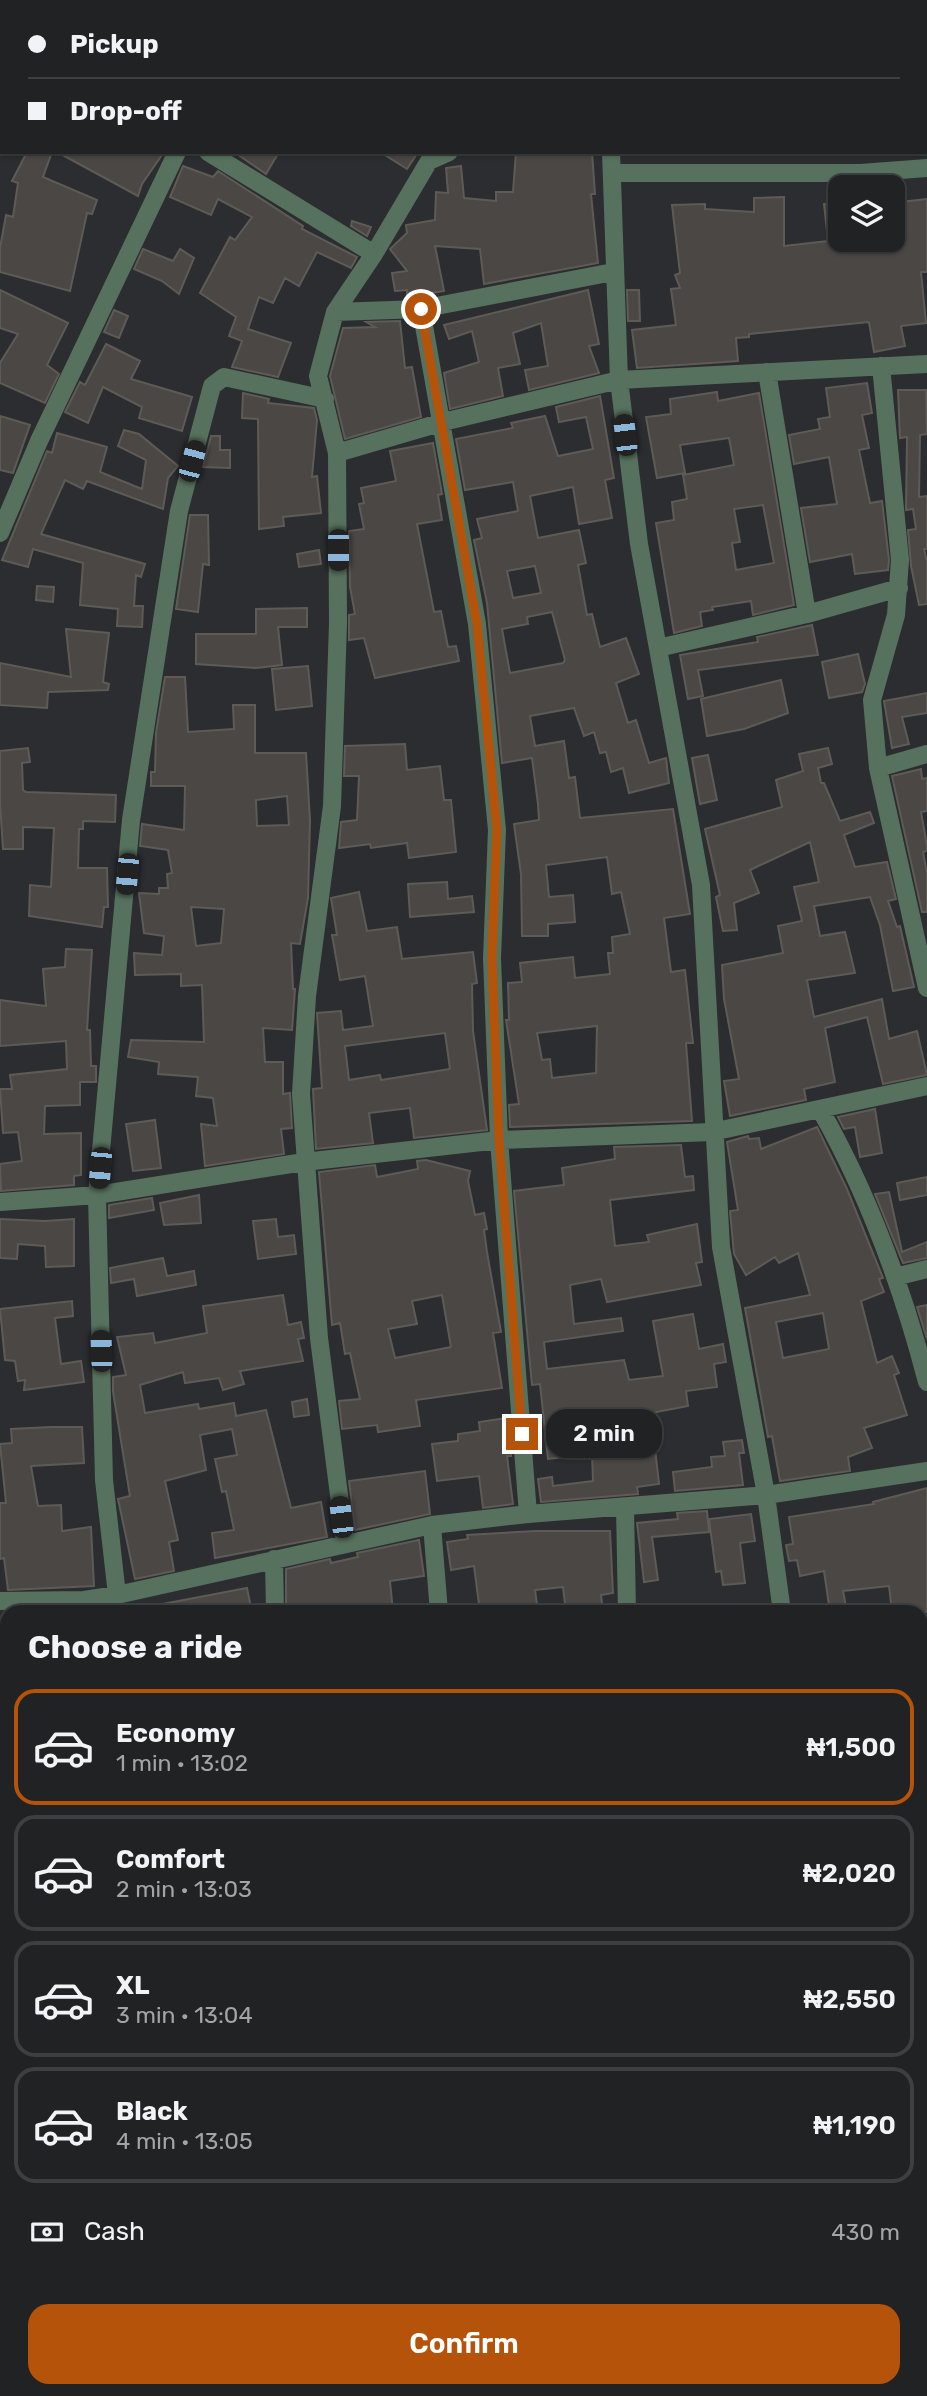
<!DOCTYPE html>
<meta charset="utf-8">
<style>
body{margin:0;font-family:Rubik,sans-serif;background:#2d2f31;color:#f1f3f6;height:100vh;display:flex;flex-direction:column;font-size:26px;white-space:nowrap}
*{box-sizing:border-box;margin:0}
p{font-size:23px;color:#a2a4a6}
.icon{flex:none;width:38px;height:38px;fill:none;stroke:currentColor;stroke-width:2;stroke-linecap:round;stroke-linejoin:round}
.map{position:relative;flex:1;overflow:hidden}
.details{position:absolute;left:0px;top:1605px;width:928px;height:793px;display:flex;flex-direction:column;background:#212224;border-radius:21px 21px 0 0;box-shadow:0 2px 5px #0004,0 0 0 2px #3e3f41}
.details>*{flex:none}
.banner{position:absolute;left:0px;top:0px;width:928px;height:154px;box-shadow:0 2px 5px #0004,0 0 0 2px #3e3f41;display:grid;align-content:center;height:154px;padding:0 28px;background:#212224}
.controls{position:absolute;left:828px;top:175px;display:grid;gap:14px}
.controls a{display:grid;place-items:center;width:77px;height:77px;border-radius:14px;background:#212224;box-shadow:0 2px 5px #0004,0 0 0 2px #3e3f41;font-size:35px}
.end{position:absolute;width:32px;height:32px;margin:-16px;border:9px solid #b45309;background:#fff;box-shadow:0 0 0 4px #fff}
.from{border-radius:50%}
.bubble{position:absolute;height:49px;border-radius:21px;background:#212224;box-shadow:0 2px 5px #0004,0 0 0 2px #3e3f41;font-size:23px;font-weight:600;line-height:49px;text-align:center}
.car{position:absolute;width:21px;height:42px;margin:-21px -10px;border-radius:9px;box-shadow:0 0 5px 2px #0007;background:linear-gradient(#222 24%,#8ab4d8 0 40%,#222 0 76%,#8ab4d8 0 86%,#222 0)}
.banner b{display:flex;align-items:center;gap:24px;height:66px;font-size:26px}
.banner b+b{border-top:2px solid #3e3f41}
.banner i{width:18px;height:18px;background:#f1f3f6}
ul{padding:0;list-style:none}
li{display:flex;align-items:center;gap:21px;height:116px;margin:0 14px 10px;padding:0 14px;border:4px solid #3e3f41;border-radius:21px}
li div{flex:1}
li b{display:block;font-size:26px}
li em{font-style:normal;font-weight:600}
li.current{border-color:#b45309}
li>.icon{width:63px;height:63px;stroke-width:1.5}
h2{padding:0 28px;font-size:32px;line-height:84px}
.pay{display:flex;align-items:center;gap:18px;height:77px;padding:0 28px;font-size:26px}
.pay p{margin-inline-start:auto}
.button{display:flex;gap:14px;margin-top:auto;padding:14px 28px}
.button a{flex:1;height:80px;border-radius:21px;background:#b45309;color:#fff;font-size:28px;font-weight:600;line-height:80px;text-align:center}
.map>svg:first-child{display:block}
</style>
<div class="map">
<svg width="927" height="2396" viewBox="0 0 927 2396">
<rect width="100%" height="100%" fill="#2c2d30"/>
<g fill="none" stroke-linecap="round" stroke-linejoin="round">
<path stroke="#2477a2" stroke-width="5" d="M44,2L45,0
M0,100L2,95"/>
</g>
<path fill="#4a4744" stroke="#5e5b57" stroke-width="2" fill-rule="evenodd" d="M27,152H52L43,177L97,200L92,214L87,213L70,291L0,272V248L6,215L13,217L18,183L12,181Z
M57,152H164L142,184L138,196Z
M234,152H279L266,174Z
M380,152H418L407,169Z
M516,152H592L595,194H591L598,263L484,284L480,249L435,246L444,291L415,296L414,294L407,295V290L395,291L392,273L407,271L390,249L407,233L406,225L435,220L436,192L448,193L446,168L461,166L464,198L496,201V192H513Z
M183,166L213,177L218,171L303,226L302,229L357,257L351,268L317,252L299,286L285,278L273,303L259,297L248,329L291,343L278,377L232,367L242,341L229,336L236,317L200,293L230,237L235,240L252,217L218,199L211,215L170,197Z
M784,197V246L828,241L824,204L840,203V240H892V203L927,199V272H921L926,323L901,326L905,346L874,352L869,322L749,334V337L736,338L738,361L637,368L632,330L676,325L671,289L680,288L675,275L680,273L672,205L705,204V209L754,212V198Z
M352,221L371,227L367,236L351,226Z
M143,249L173,261L180,249L194,258L179,294L162,281L134,269Z
M0,290L68,323L47,365L59,374L45,403L0,383V363L18,334L0,328Z
M588,290L599,344L589,346L599,373L529,390L525,370L548,366L541,323L513,333L520,364L498,368L503,396L450,409L444,373L479,362L472,331L449,339L444,325Z
M627,290H639L640,321H628Z
M114,310L128,316L119,338L104,332Z
M400,321L405,368L412,367L421,417L345,439L330,376L343,328L375,327L366,322Z
M106,344L140,361L131,379L192,397L182,431L139,418L142,407L103,387L88,423L65,412L80,382L85,385Z
M867,383L872,413L862,415L869,448L859,450L870,503L882,501L889,560L888,570L855,574L852,554L810,562L801,508L837,504L829,457L794,464L789,435L820,429L818,419L830,417L826,388Z
M898,390H926L927,434L920,435L919,497L927,496V549H924L927,562V604L919,605L911,566L908,530L916,529L913,509L906,510L907,437L900,438Z
M717,392L718,401L759,393L794,605L753,615L751,601L712,607L713,610L700,612L702,626L674,633L656,523L674,520L672,502L687,499L683,475L734,465L729,438L680,445L685,473L657,478L646,417L671,414L670,399ZM763,505L774,563L736,570L732,543L740,542L734,509Z
M243,393L269,399L268,403L314,408L317,420L312,477L317,476L321,513L283,517L284,526L259,529L258,419L242,418Z
M600,396L614,478L605,480L612,518L579,524L573,487L530,496L538,538L579,530L586,563L578,565L587,615L592,614L600,647L626,638L639,674L616,683L628,723L636,720L649,763L666,758L669,783L629,793L623,768L611,772L606,752L600,753L594,732L584,736L574,708L530,716L535,746L564,741L569,778L575,777L580,818L673,809L690,914L664,918L671,972L685,970L693,1043H686L692,1121L510,1127L509,1105L519,1104L506,1020H509L508,983L522,982L520,963L573,957L575,978L610,974L608,953H613L612,937L630,934L621,892L612,894L607,857L546,865L549,897L573,895L575,922L548,924V936H522L521,874L514,824L539,820L538,804L532,758L502,763L487,603L474,540L482,538L477,519L518,511L513,482L465,490L456,439L513,428L511,423L545,416L558,456L593,449L586,417L559,422L556,407ZM535,566L541,593L513,598L507,571ZM552,612L565,660L563,663L510,673L502,629L528,624L527,617ZM597,1026L596,1073L552,1078L550,1059L542,1060L537,1033Z
M0,416L30,425L13,473L0,470Z
M124,430L139,434L178,466L168,478L163,509L87,481L83,489L65,480L41,534L145,564L141,577L136,575L134,606H143L142,627L117,626L118,609L80,605L83,563L33,549L28,567L2,560L47,451L52,453L57,433L107,447L100,472L142,489L146,460L118,446Z
M211,436H220V450H230V468L203,467Z
M433,443L442,494L438,495L442,520L417,524L434,612L441,611L448,647L456,646L459,661L375,678L364,638L349,640V615L355,614L350,587L349,531L364,529L359,504L364,503L361,488L396,481L390,451Z
M190,515H208L209,565L203,564L198,612L176,609Z
M319,550L321,564L299,567L297,554Z
M37,586L54,587L53,602L36,600Z
M307,608V627H278L282,665L256,668L196,664V634H256V609Z
M812,625L818,655L698,670L703,696L688,699L680,655L758,642L757,637Z
M66,629L109,633L103,682L109,684L108,690L48,692L47,708L0,705V663L71,677Z
M858,654L865,684L862,692L829,698L822,662Z
M308,666L312,706L276,710L272,669Z
M165,677H185L188,732L234,729L233,705H255V753H306L310,820L308,898L300,944L291,943L293,989H295L292,1030L263,1028L265,1062H283V1094L290,1093L292,1128L281,1129L284,1154L205,1166L201,1124L217,1126L213,1098L196,1096L198,1077L158,1074L159,1062L128,1057L131,1040L204,1042L202,985L181,986V974L135,975L134,953L162,955L164,936L144,933L139,893L159,894V888H168L167,874L172,873L168,850L140,846L142,824L184,830L185,786H151V772H155L156,733ZM287,796L289,825L257,826L256,800ZM191,907L224,909L221,943L196,946Z
M781,680L788,713L744,729L707,736L701,699Z
M927,693V713L902,717L909,744L892,748L884,701Z
M405,744L407,770L440,766L444,800H451L456,852L409,858L407,843L371,848L370,844L339,848L341,822L357,820L359,776H344L345,746Z
M28,748L30,762L22,763L23,790L26,792L116,795L115,822L83,821V829H79L78,868H107L108,907H104L102,927L29,916L30,885L51,887L54,828L23,827V849H3L0,803V751Z
M828,748L832,764L818,768L821,783H824L840,821L870,812L874,823L844,835L855,867L887,862L896,899L888,901L897,927L900,926L914,987L893,991L880,925L870,897L814,906L820,936L845,932L855,973L807,980L814,1017L882,999L889,1039L917,1031L927,1075L883,1084L867,1017L825,1028L835,1082L804,1089L806,1100L730,1116L724,1081L739,1079L724,999L722,965L783,953L778,926L802,921L794,887L819,882L810,842L750,870L759,893L734,903L737,930L723,931L716,897L720,895L705,829L782,807L776,780L803,771L799,754Z
M708,755L717,800L700,804L692,758Z
M921,769L922,779L927,778V811L921,812L927,846V851L923,852L927,873V912H922L892,776Z
M447,882L448,899L472,896L474,912L410,917L408,884Z
M359,892L367,931L397,927L402,959L473,952L477,983L472,984L473,1031L487,1130L414,1138L410,1108L369,1113L373,1143L316,1149L313,1089L322,1088L317,1013L341,1011L343,1030L373,1026L365,976L340,980L332,935H337L331,898ZM445,1033L450,1069L381,1080L380,1075L349,1080L345,1046Z
M66,949L92,950L87,1030H90L91,1066H96V1082H80V1105L45,1106L44,1134L81,1133V1175L74,1176V1185L1,1191L0,1164L22,1161L18,1132L3,1133L0,1089H12L10,1075L67,1069L66,1041L0,1046V1000L46,1006L43,969L65,967Z
M875,1109L882,1153L860,1157L855,1127L844,1129L838,1117Z
M155,1120L161,1168L133,1171L126,1124Z
M817,1127L847,1189L883,1278L879,1279L884,1292L861,1301L877,1363L892,1356L899,1373L894,1375L907,1415L864,1428L872,1448L848,1457L850,1471L780,1481L772,1436L768,1437L745,1308L810,1295L798,1253L779,1263L775,1257L746,1275L734,1254L730,1211L738,1210L727,1142L748,1136L749,1139L759,1138L761,1149ZM823,1313L829,1349L783,1358L776,1322Z
M681,1145L685,1177L693,1176L694,1190L610,1200L615,1246L649,1242L647,1235L697,1224L702,1262L696,1263L701,1285L607,1302L601,1279L570,1285L574,1324L621,1318L623,1331L544,1342L547,1369L624,1360L629,1380L663,1376L653,1321L693,1314L699,1349L723,1344L726,1362L714,1364L717,1387L686,1391L688,1406L651,1413L659,1484L637,1487L638,1494L541,1502L538,1479L552,1477L553,1486L593,1481L592,1454L548,1459L540,1384L532,1385L514,1191L564,1185L562,1168L615,1159L614,1147Z
M426,1160L470,1171L468,1181L475,1215L484,1213L487,1229L484,1230L487,1252L501,1332L493,1333L502,1388L416,1400L420,1426L378,1432L377,1425L342,1429L339,1401L360,1399L350,1353L345,1354L340,1323L332,1325L319,1172L375,1165L377,1177L418,1169L417,1161ZM442,1295L451,1347L395,1358L388,1329L417,1324L412,1301Z
M927,1177V1195L900,1200L897,1183Z
M889,1192L902,1252L927,1242V1258L903,1263L875,1194Z
M199,1195L201,1223L164,1225L160,1203Z
M152,1198L154,1210L109,1218V1205Z
M0,1219L45,1221L74,1219V1266L46,1267L45,1246L18,1244L17,1259L0,1258Z
M276,1219L278,1237L294,1235L296,1254L258,1259L253,1221Z
M163,1258L167,1276L194,1271L196,1285L137,1296L134,1279L111,1283L110,1268Z
M283,1295L288,1325L301,1322L304,1338L298,1339L303,1361L240,1371L244,1384L223,1390L219,1378L185,1383L183,1372L140,1385L145,1413L198,1404L199,1409L234,1403L236,1416L266,1410L291,1508L321,1502L327,1537L215,1558L212,1533L234,1530L226,1491L222,1492L215,1459L237,1455L232,1429L200,1435L206,1470L165,1481L178,1540L169,1542L174,1571L135,1579L118,1499L130,1496L113,1392V1377L126,1375L117,1337L153,1333L155,1343L207,1333L203,1306Z
M72,1301L73,1316L55,1318L61,1364L81,1361L84,1382L24,1390L25,1380L18,1381L15,1361L5,1360L0,1309Z
M927,1305V1339L917,1307Z
M307,1399L309,1415L294,1417L292,1402Z
M507,1418L511,1456H507L513,1504L483,1508L479,1476L437,1481L432,1444L458,1441V1434L480,1431L479,1422Z
M51,1427H82L84,1463L31,1466L38,1506L61,1505L62,1531L91,1527L94,1586L8,1590L4,1558L0,1559V1503H6L0,1444L12,1443L11,1429Z
M742,1440L744,1453H739L743,1485L675,1491L673,1472L712,1467L711,1457L725,1456L723,1442Z
M425,1471L430,1514L355,1530L349,1481Z
M927,1488V1612H892L889,1586L843,1591L847,1612H830L824,1571L800,1576L797,1560L789,1561L786,1545L793,1544L789,1517L874,1504L873,1502Z
M707,1511L709,1532L652,1537L658,1580L644,1582L637,1523L678,1519L677,1513Z
M751,1514L755,1541L740,1543L745,1583L723,1585L721,1571L716,1572L709,1519Z
M536,1531H610L613,1593L601,1595L603,1612H566L563,1587L535,1590L538,1612H480L474,1566L451,1570L447,1542L468,1539L467,1535Z
M419,1540L424,1576L390,1581L393,1612L286,1609V1569L330,1559L331,1563L358,1557L357,1553Z
M247,1588L252,1612H157V1605Z"/>
<g fill="none" stroke-linecap="round" stroke-linejoin="round">
<path stroke="#56725e" stroke-width="18" d="M243,2L244,0
M472,2V0
M618,2V0
M0,44L2,41
M208,152L374,254
M611,152L619,380L639,544L701,885L721,1247L766,1495L782,1612
M612,173H861L927,168
M421,309L613,272
M335,312L421,309L477,624L497,830L492,958L499,1140L528,1514
M881,366L900,560L896,615L872,700L878,768L927,988
M767,372L807,614
M337,453L443,422L619,380L927,364
M0,533L39,441L177,152
M658,648L807,614L899,588
M878,768L927,754
M820,1109C869,1195 902,1286 927,1382
M0,1202L97,1195L304,1162L499,1140L712,1132L927,1086
M895,1277L927,1269
M625,1507L627,1612
M432,1525L439,1612
M345,1542L319,1338L301,1094L307,996L332,806L338,623L337,453L318,376L335,312L374,254L429,161L449,152
M274,1559L275,1612
M117,1595L104,1480L97,1195L131,820L179,511L212,386L224,377L325,399
M0,1601L84,1600L117,1595L432,1525L528,1514L766,1495L927,1471
M920,2364H927
M0,2367L7,2368
M296,2390V2396
M665,2390V2396
M866,2390V2396
M125,2396V2390
M471,2396V2390"/>
</g>
<g fill="none" stroke-linecap="round" stroke-linejoin="round">
<path stroke="#b45309" stroke-width="9" d="M421,309L477,624L497,830L492,958L499,1140L522,1434"/>
</g>
</svg>
<div class="controls">
<a><svg class="icon" aria-label="layers" viewBox="0 0 24 24"><path d="M12 4l9 5-9 5-9-5zM3 14l9 5 9-5"/></svg></a>
</div>
<i class="end from" style="left:421px;top:309px"></i>
<i class="end" style="left:522px;top:1434px"></i>
<div class="bubble" style="left:546px;top:1409px;width:116px">2 min</div>
<i class="car" style="left:625px;top:435px;rotate:353deg"></i>
<i class="car" style="left:192px;top:461px;rotate:15deg"></i>
<i class="car" style="left:338px;top:550px;rotate:180deg"></i>
<i class="car" style="left:127px;top:874px;rotate:185deg"></i>
<i class="car" style="left:100px;top:1168px;rotate:185deg"></i>
<i class="car" style="left:101px;top:1351px;rotate:358deg"></i>
<i class="car" style="left:341px;top:1517px;rotate:353deg"></i>
<div class="banner">
<b><i class="from"></i>Pickup</b>
<b><i></i>Drop-off</b>
</div>
<section class="details">
<h2>Choose a ride</h2>
<ul>
<li class="current"><svg class="icon" aria-label="car" viewBox="0 0 24 24"><path d="M5 17H2v-5l4-1 3-4h7l3 4 3 1v5h-3M9 17h6M6 11h13"/><circle cx="7" cy="17" r="2"/><circle cx="17" cy="17" r="2"/></svg><div><b>Economy</b><p>1 min · 13:02</p></div><em>₦1,500</em></li>
<li><svg class="icon" aria-label="car" viewBox="0 0 24 24"><path d="M5 17H2v-5l4-1 3-4h7l3 4 3 1v5h-3M9 17h6M6 11h13"/><circle cx="7" cy="17" r="2"/><circle cx="17" cy="17" r="2"/></svg><div><b>Comfort</b><p>2 min · 13:03</p></div><em>₦2,020</em></li>
<li><svg class="icon" aria-label="car" viewBox="0 0 24 24"><path d="M5 17H2v-5l4-1 3-4h7l3 4 3 1v5h-3M9 17h6M6 11h13"/><circle cx="7" cy="17" r="2"/><circle cx="17" cy="17" r="2"/></svg><div><b>XL</b><p>3 min · 13:04</p></div><em>₦2,550</em></li>
<li><svg class="icon" aria-label="car" viewBox="0 0 24 24"><path d="M5 17H2v-5l4-1 3-4h7l3 4 3 1v5h-3M9 17h6M6 11h13"/><circle cx="7" cy="17" r="2"/><circle cx="17" cy="17" r="2"/></svg><div><b>Black</b><p>4 min · 13:05</p></div><em>₦1,190</em></li>
</ul>
<div class="pay"><svg class="icon" aria-label="cash" viewBox="0 0 24 24"><path d="M3 7h18v10H3z"/><circle cx="12" cy="12" r="2"/></svg>Cash<p>430 m</p></div>
<div class="button"><a>Confirm</a></div>
</section>
</div>
